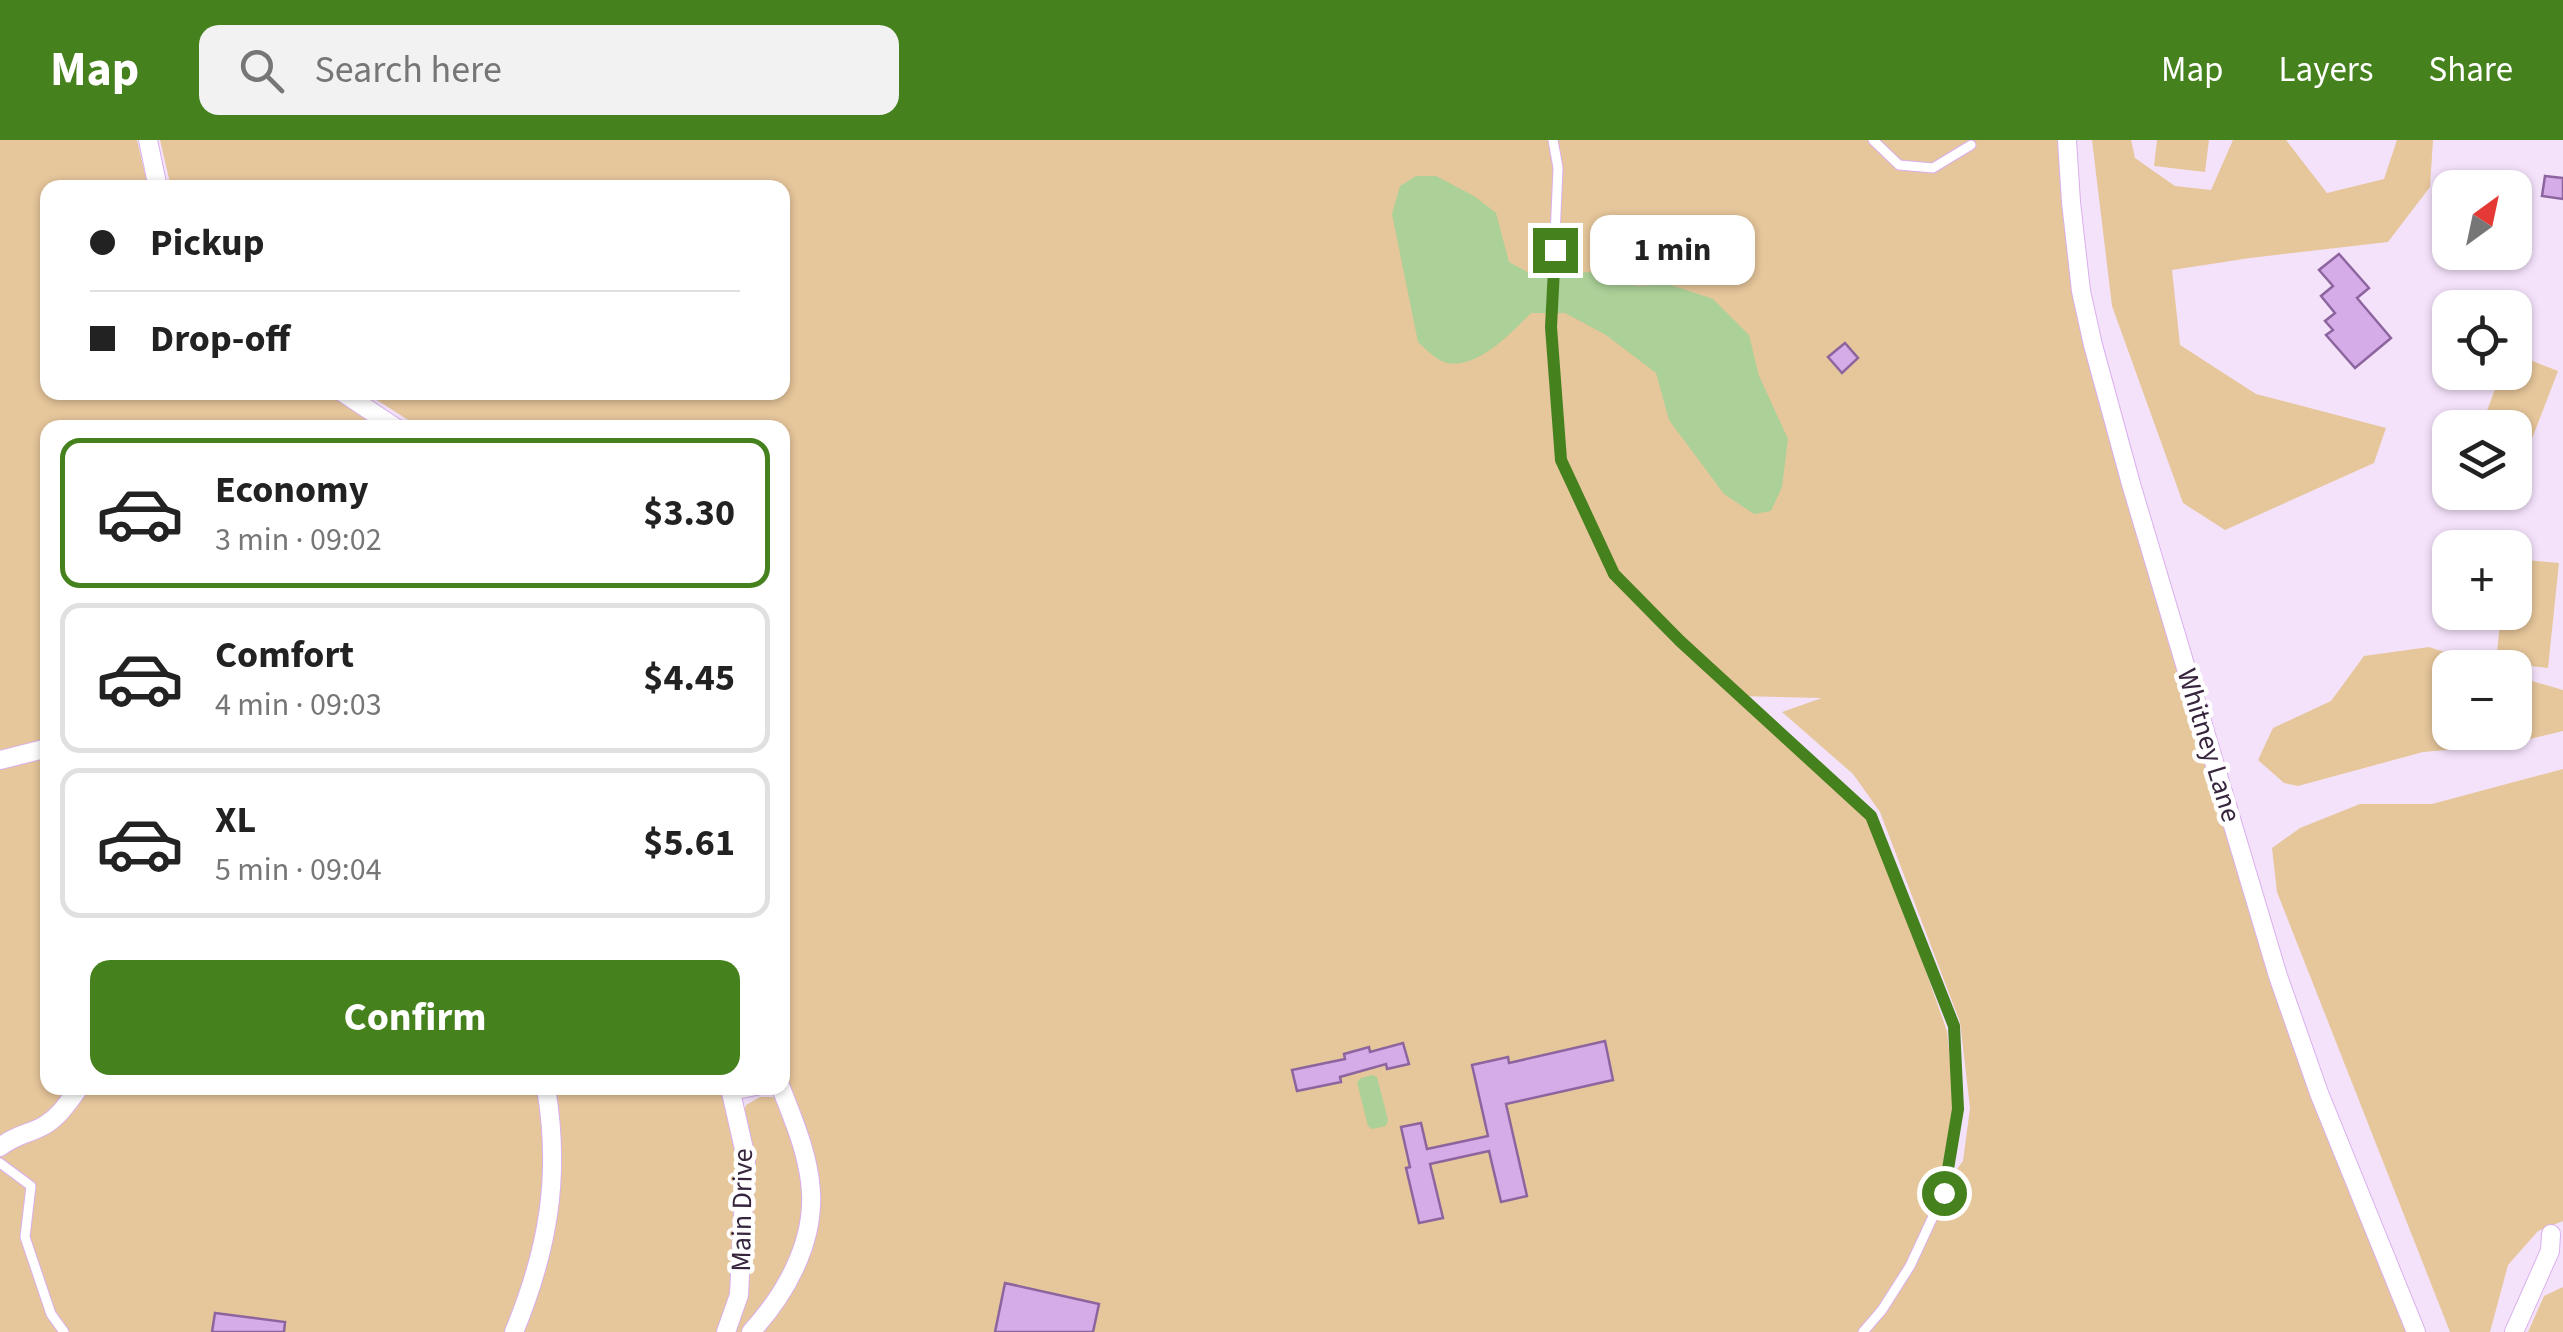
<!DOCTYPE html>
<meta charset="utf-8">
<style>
body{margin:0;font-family:"Source Sans 3",sans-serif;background:#f2f2f2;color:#222;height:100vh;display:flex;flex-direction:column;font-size:38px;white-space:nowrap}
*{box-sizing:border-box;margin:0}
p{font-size:32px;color:#767676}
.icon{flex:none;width:55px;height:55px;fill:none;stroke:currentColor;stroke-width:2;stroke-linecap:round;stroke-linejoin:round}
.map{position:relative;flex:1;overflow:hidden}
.sheet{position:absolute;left:40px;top:280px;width:750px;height:675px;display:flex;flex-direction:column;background:#fff;border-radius:20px;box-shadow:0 2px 8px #0004}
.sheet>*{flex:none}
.guide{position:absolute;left:40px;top:40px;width:750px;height:220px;border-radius:20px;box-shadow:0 2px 8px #0004;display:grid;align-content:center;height:220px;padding:0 50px;background:#fff}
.needle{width:65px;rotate:33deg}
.tools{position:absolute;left:2432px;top:30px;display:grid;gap:20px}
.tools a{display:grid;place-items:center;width:100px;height:100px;border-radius:20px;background:#fff;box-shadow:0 2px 8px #0004;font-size:50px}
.end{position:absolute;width:45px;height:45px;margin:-22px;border:12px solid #45811d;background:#fff;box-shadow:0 0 0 5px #fff}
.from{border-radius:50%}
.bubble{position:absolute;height:70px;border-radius:20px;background:#fff;box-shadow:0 2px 8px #0004;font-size:32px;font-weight:700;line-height:70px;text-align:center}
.guide b{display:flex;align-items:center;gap:35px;height:95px;font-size:38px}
.guide b+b{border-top:2px solid #e0e0e0}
.guide i{width:25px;height:25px;background:#222}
ul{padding:18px 0 0;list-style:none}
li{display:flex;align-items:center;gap:30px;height:150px;margin:0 20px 15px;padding:0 30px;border:5px solid #e0e0e0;border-radius:20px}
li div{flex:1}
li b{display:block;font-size:38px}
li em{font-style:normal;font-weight:700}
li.active{border-color:#45811d}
li>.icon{width:90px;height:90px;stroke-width:1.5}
.cta{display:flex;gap:20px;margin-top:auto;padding:20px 50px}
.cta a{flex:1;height:115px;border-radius:20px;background:#45811d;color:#fff;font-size:40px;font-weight:700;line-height:115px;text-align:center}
header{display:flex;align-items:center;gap:60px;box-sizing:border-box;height:140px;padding:0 50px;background:#45811d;color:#fff}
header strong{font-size:48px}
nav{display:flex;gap:55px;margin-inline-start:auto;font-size:35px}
.search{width:700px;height:90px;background:#f2f2f2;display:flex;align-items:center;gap:25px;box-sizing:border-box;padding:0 35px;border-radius:20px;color:#767676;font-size:38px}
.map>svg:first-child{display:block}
</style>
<header>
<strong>Map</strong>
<div class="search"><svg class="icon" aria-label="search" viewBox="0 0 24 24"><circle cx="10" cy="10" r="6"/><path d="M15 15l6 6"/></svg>Search here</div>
<nav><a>Map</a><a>Layers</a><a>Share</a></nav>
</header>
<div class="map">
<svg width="2563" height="1192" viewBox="0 0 2563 1192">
<rect width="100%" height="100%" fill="#f4e2fb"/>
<path fill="#e6c69b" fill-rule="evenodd" d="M0,0H137L148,47L48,48V252L327,253L380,287L48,288V948H722L740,1015L733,1063V1146L719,1192H0Z
M160,0H2067L2081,151L2278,836L2410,1192H762L795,1148L813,1109L821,1058L808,1006L790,952L783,936L782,288L419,287L366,253L782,252V48L171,47ZM1738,556L1822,558L1782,572L1853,634L1880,672L1960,882L1970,968L1963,1021L1939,1053L1955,969L1947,891L1871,676Z
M2092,0H2131L2135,18L2175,46L2211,50L2233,0H2286L2327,53L2384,39L2397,0H2433L2430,47L2388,102L2250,118L2172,130L2180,205L2256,254L2386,288L2374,323L2225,390L2183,363L2112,166Z
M2157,0H2209L2205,32L2154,26Z
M2515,214L2558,231L2520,330L2515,328V288L2481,287L2501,233L2515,232Z
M2515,419L2559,423L2548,528L2496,522L2501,473L2515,472Z
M2429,507L2490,527L2450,528V592H2515V536L2563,550V591L2505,605L2423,612L2298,646L2284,643L2258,620L2273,588L2331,561L2364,516Z
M2563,629V1081L2538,1091L2508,1125L2490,1192H2450L2277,752L2272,708L2300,688L2360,664H2432Z
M760,957H773L780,961L805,1043L802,1105L746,1192H734L744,971L746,965Z
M2563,1147V1192H2528L2544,1156Z"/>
<path fill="#abd198" d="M1416,36H1436L1474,56L1496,73L1509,122L1531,134L1593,132L1637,146L1668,144L1713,159L1749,195L1759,236L1788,299L1782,347L1771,371L1754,374L1724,354L1669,280L1656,233L1606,195L1565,173H1531C1511,193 1475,232 1444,222C1435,219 1425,208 1418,202L1392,74L1400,46Z
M1372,935L1377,937L1388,980L1386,986L1372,989L1368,986L1357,942L1361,938Z"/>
<path fill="#d5abe8" stroke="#8d659e" stroke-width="2.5" d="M2545,36L2563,38V59L2542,56Z
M2339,114L2369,148L2357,158L2391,198L2355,228L2326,195L2333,190L2325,181L2335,173L2321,156L2333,146L2319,130Z
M1845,203L1858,218L1842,233L1828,217Z
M1605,901L1613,940L1506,964L1527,1056L1501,1062L1489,1011L1430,1024L1443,1078L1419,1083L1406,1028L1410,1027L1401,987L1421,983L1427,1009L1488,996L1472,925L1508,917L1509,923Z
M1403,903L1409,924L1387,929L1386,924L1340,937L1341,942L1297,951L1292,930L1345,919L1344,914L1369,907L1370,912Z
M1005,1143L1099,1164L1093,1192H995Z
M215,1173L285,1182L284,1192H212Z"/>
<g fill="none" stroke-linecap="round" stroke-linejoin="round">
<g stroke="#daafec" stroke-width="11">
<path id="lane" d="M1553,0L1558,28L1551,187L1561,320L1614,434L1680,501L1871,676L1954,886L1958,969L1944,1053L1910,1126L1882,1170L1863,1192
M1873,0L1899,25L1933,28L1971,5
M733,955L769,948
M0,1023L31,1046L25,1097L51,1174L64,1192"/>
</g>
<g stroke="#daafec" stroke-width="20">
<path id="street" d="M148,0L158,48
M2067,0L2071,62L2081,151L2093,205L2131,344L2278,836L2319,953L2416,1192
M342,252L396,288
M0,620L48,608
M0,1007C18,993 28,995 45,985C60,976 69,961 79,948
M514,1192C548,1110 561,1036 546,948
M726,1192L739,1155L746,1018L730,948
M751,1192C785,1155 814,1104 811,1052C809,1016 794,981 781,948
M2514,1192L2550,1111L2551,1094"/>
</g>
<use href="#lane" stroke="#fff" stroke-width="9"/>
<use href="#street" stroke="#fff" stroke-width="18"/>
</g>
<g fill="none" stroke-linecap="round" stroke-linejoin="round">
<path stroke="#45811d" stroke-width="12" d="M1555,110L1551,187L1561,320L1614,434L1680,501L1871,676L1954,886L1958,969L1944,1053"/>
</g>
<g text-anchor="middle" stroke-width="9" stroke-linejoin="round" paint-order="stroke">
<g font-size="28" fill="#36253d" stroke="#fff">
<text transform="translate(2210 605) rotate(73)" y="10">Whitney Lane</text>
<text transform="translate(741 1070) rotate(-89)" y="10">Main Drive</text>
</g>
</g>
</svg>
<div class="tools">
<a><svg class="needle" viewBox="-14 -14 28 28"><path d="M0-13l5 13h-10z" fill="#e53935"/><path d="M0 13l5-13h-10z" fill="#767676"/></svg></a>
<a><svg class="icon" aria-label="locate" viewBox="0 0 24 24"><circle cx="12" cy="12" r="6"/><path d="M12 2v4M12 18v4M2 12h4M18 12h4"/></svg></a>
<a><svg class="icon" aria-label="layers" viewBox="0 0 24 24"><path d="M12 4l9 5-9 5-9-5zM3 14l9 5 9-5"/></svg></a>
<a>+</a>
<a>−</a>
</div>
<i class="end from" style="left:1944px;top:1053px"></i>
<i class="end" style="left:1555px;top:110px"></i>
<div class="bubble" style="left:1590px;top:75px;width:165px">1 min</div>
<div class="guide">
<b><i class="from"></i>Pickup</b>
<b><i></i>Drop-off</b>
</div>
<section class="sheet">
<ul>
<li class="active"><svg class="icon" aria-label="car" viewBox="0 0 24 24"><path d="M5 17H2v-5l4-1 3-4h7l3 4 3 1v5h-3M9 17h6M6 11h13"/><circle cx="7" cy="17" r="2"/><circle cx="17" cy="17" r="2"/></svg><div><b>Economy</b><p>3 min · 09:02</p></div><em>$3.30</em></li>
<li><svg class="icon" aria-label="car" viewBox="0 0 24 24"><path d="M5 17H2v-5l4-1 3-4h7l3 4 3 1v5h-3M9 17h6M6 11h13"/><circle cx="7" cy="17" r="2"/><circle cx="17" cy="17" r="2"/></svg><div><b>Comfort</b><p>4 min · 09:03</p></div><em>$4.45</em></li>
<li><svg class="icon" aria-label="car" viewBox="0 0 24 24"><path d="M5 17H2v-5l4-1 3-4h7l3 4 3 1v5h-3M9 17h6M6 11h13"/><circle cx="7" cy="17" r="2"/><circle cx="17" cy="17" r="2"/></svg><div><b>XL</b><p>5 min · 09:04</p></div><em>$5.61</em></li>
</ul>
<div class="cta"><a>Confirm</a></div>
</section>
</div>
